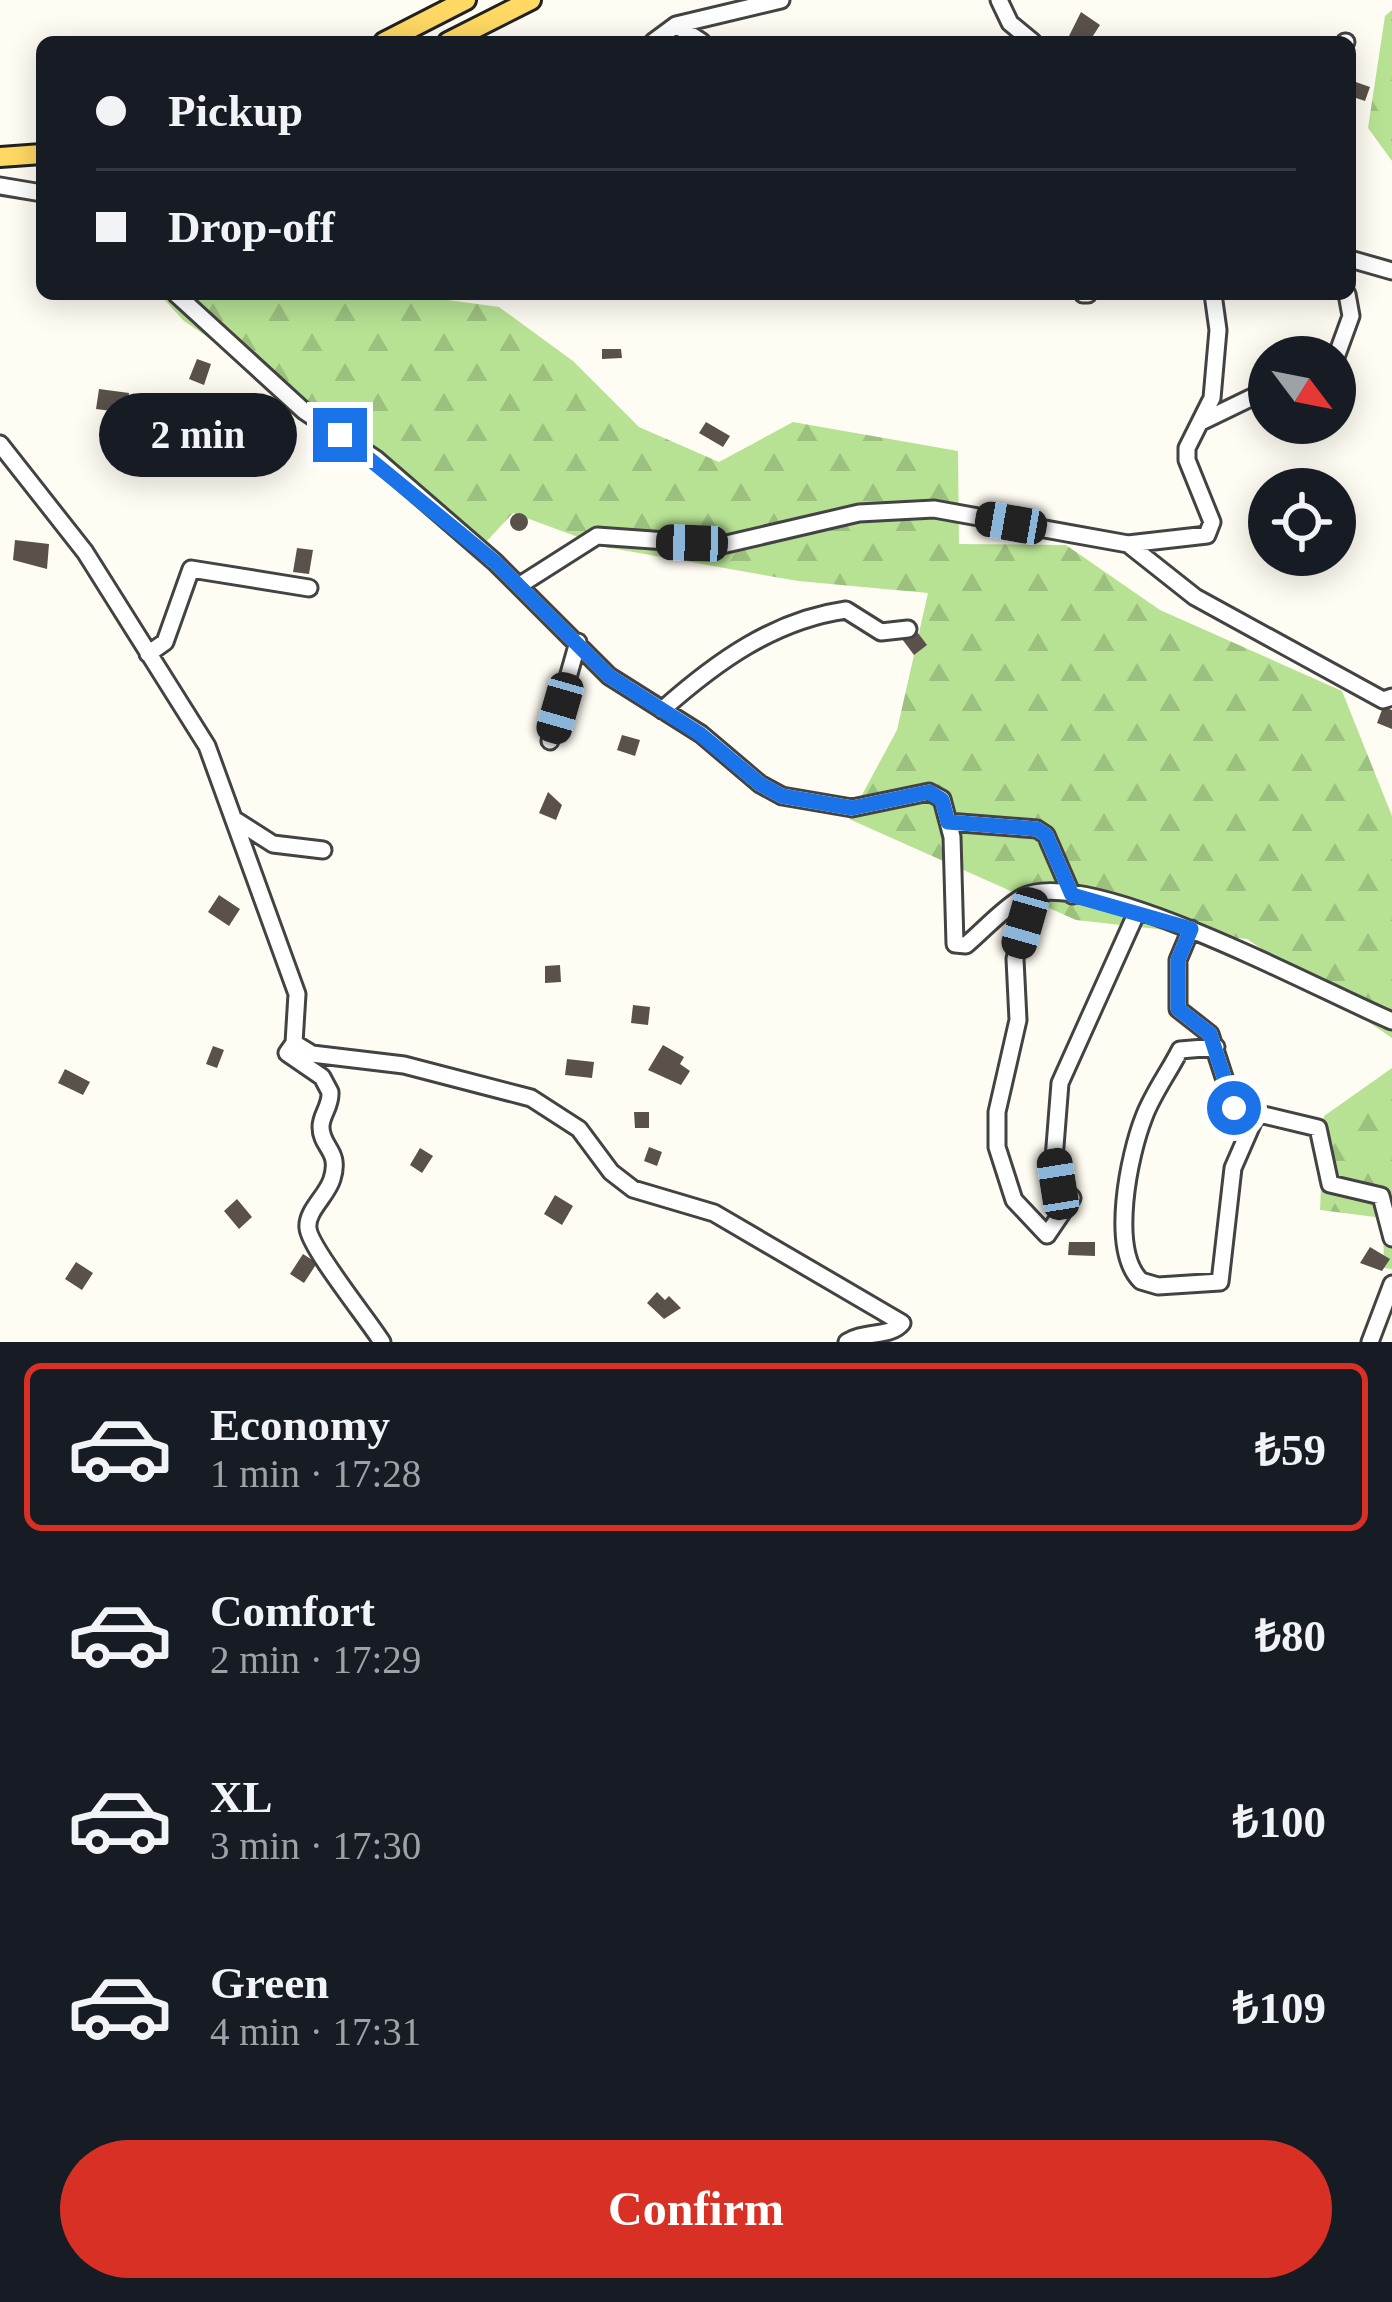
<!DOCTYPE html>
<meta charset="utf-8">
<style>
body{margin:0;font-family:Georgia,serif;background:#242831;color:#f1f3f6;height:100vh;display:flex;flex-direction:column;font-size:45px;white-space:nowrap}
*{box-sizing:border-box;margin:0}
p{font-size:39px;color:#9ea1a6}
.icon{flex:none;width:66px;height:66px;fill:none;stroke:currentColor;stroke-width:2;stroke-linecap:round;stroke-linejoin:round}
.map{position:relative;height:1342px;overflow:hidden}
.sheet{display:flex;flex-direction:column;background:#171b24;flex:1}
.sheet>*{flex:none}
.guide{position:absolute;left:36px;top:36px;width:1320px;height:264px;border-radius:18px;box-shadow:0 6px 30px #0003;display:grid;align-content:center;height:264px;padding:0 60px;background:#171b24}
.needle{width:78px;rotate:122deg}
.buttons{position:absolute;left:1248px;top:336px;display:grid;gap:24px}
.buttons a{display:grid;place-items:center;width:108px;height:108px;border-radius:50%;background:#171b24;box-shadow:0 6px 30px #0003;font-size:60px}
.end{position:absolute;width:54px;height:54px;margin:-27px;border:15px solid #1a73e8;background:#fff;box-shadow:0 0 0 6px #fff}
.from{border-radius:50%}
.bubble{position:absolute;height:84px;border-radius:42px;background:#171b24;box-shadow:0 6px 30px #0003;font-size:39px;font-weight:600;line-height:84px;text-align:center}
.car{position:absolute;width:36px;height:72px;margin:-36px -18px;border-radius:15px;box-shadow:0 0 9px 3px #0007;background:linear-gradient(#222 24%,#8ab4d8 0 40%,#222 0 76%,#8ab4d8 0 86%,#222 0)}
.guide b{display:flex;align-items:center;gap:42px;height:114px;font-size:45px}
.guide b+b{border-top:3px solid #363941}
.guide i{width:30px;height:30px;background:#f1f3f6}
ul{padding:21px 0 0;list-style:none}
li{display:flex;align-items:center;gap:36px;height:168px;margin:0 24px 18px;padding:0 36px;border:6px solid transparent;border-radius:18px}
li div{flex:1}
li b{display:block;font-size:45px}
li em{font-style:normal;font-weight:600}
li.current{border-color:#d93025}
li>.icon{width:108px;height:108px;stroke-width:1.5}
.cta{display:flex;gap:24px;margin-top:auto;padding:24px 60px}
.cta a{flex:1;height:138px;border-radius:72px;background:#d93025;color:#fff;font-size:48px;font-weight:600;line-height:138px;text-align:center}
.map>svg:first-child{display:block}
</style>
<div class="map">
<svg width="1392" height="1342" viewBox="0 0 1392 1342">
<defs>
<pattern id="forest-firs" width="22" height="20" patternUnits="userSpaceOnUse" patternTransform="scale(3)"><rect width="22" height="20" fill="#b7e294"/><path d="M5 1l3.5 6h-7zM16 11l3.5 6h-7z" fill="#9cc17f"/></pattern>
</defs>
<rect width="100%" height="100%" fill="#fffdf3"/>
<path fill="url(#forest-firs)" d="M1392,10V161L1368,128L1385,16Z
M159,294H404L499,307L573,361L639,427L719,462L793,422L958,451L959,544L1066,545L1160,610L1342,691L1392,816V1038L1247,939L1076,920L849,819L897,730L928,593L798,581L605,547L513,513L483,545L367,445L184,321Z
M1392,1068V1269L1384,1268L1383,1218L1320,1210L1324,1116Z"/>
<path fill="#5a514b" d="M1081,12L1100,25L1089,42H1066Z
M1350,80L1370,87L1365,101L1350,96Z
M602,349H621L622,358L602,359Z
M197,359L211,364L204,385L189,379Z
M99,389L129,393L127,413L96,409Z
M706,422L730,436L723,447L699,433Z
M510 522a9 9 0 1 1 18 0a9 9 0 1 1-18 0Z
M15,540L49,544L47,569L13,560Z
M297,548L313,550L309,574L293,572Z
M915,629L927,645L914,655L902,639Z
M1383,707L1392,710V729L1377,723Z
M622,735L640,740L635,756L617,750Z
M548,792L562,805L556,820L539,813Z
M219,895L240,909L229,926L208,912Z
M560,965L561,982L545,983V966Z
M633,1005L650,1007L648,1025L631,1023Z
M663,1045L684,1057L680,1064L690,1071L681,1085L648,1070Z
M213,1046L224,1050L217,1068L206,1064Z
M567,1059L594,1062L592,1078L565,1075Z
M65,1069L90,1082L83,1095L58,1083Z
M634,1112H649V1128H635Z
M649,1147L662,1152L657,1166L644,1161Z
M420,1148L433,1156L422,1173L410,1165Z
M555,1195L573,1206L562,1225L544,1214Z
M237,1199L252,1217L239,1229L224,1211Z
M1069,1242H1095V1256L1068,1255Z
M1370,1247L1390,1259L1382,1271L1360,1263Z
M303,1254L317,1263L304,1283L290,1274Z
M76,1262L93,1273L82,1290L65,1279Z
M657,1292L665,1300L669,1296L681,1308L664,1319L647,1303Z"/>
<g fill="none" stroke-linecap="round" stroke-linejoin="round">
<g stroke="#434343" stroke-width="21">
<path id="minor" d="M999,0L1010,23L1033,42
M676,25L702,42
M653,42L676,25L781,0
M1345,42H1346
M0,186L42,193
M1350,259L1392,271
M176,294L304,411L376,459L495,562L609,676L701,734L760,784L782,796L852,808L929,792L942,799L952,837L955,944L966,945C984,930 1003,908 1023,897C1086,863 1324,993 1392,1021
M1083,294H1088
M1335,360L1351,316L1347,294
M1203,421L1269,389
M0,444L85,552L207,746L297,994L294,1043L312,1054L404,1065L531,1098L579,1129L611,1172L633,1189L714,1213L902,1323C891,1337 864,1331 847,1342
M1128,544L1195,597L1383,700L1392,697
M520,585L597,536L722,545L859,513L934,509L1128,544L1207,535L1212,522L1187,460V448L1212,398L1218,330L1213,294
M148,654L165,642L191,569L309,588
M662,710C716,662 774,620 846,610L881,632L908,629
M550,741L578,642
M237,821L273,844L323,850
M948,822L1037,829L1046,835L1072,895
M1030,895L1015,959L1018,1020L997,1112V1147L1014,1200L1047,1235L1072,1198L1058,1184L1054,1159L1060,1083L1137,912
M1191,929L1178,960V1009L1210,1034L1234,1108L1318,1128L1330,1184L1381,1196L1392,1238
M294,1043L287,1053L322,1077L330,1092C331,1107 321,1114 321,1127C321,1148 341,1150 332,1179C327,1196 306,1211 308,1228C309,1247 369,1321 382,1342
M1216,1047L1180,1050C1169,1072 1153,1093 1144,1117C1129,1155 1109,1250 1141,1281L1158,1286L1220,1282L1233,1168L1257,1113
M1370,1342L1392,1284"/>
</g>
<g stroke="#212121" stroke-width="24">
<path id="major" d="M384,42L466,0
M448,42L531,0
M0,157L42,154"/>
</g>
<use href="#minor" stroke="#fff" stroke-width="15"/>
<use href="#major" stroke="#ffd963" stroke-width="18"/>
</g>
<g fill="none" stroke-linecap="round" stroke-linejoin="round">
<path stroke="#1a73e8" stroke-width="15" d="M340,435L495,562L609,676L700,734L760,784L782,796L852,808L929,792L942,800L948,822L1037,829L1046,835L1072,895L1191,929L1178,960V1009L1210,1034L1234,1108"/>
</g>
</svg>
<div class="buttons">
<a><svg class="needle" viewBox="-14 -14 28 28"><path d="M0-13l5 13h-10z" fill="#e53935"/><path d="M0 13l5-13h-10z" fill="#9ea1a6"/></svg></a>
<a><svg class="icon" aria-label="locate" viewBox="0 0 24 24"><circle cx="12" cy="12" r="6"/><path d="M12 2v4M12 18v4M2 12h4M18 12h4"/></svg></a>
</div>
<i class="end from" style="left:1234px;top:1108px"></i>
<i class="end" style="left:340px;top:435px"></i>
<div class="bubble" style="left:99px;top:393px;width:198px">2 min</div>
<i class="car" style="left:1011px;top:523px;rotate:280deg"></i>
<i class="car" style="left:692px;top:543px;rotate:272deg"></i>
<i class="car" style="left:560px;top:708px;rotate:196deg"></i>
<i class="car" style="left:1025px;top:923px;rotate:196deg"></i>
<i class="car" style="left:1058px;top:1184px;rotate:351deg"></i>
<div class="guide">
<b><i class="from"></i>Pickup</b>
<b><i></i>Drop-off</b>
</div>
</div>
<section class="sheet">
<ul>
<li class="current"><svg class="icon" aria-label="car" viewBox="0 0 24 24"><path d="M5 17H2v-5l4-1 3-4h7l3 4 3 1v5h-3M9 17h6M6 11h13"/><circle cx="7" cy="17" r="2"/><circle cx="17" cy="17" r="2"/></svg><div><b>Economy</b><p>1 min · 17:28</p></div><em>₺59</em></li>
<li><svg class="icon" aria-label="car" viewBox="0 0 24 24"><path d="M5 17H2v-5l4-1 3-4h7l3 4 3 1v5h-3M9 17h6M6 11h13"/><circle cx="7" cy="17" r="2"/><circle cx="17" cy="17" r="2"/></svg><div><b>Comfort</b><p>2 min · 17:29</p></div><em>₺80</em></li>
<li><svg class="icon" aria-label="car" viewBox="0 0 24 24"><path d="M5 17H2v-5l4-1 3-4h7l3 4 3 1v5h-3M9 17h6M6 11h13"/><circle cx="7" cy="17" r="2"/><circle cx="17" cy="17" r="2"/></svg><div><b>XL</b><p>3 min · 17:30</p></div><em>₺100</em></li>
<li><svg class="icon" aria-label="car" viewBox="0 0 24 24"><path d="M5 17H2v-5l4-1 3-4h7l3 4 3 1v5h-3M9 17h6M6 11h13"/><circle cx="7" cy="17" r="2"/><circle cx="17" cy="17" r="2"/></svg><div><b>Green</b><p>4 min · 17:31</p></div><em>₺109</em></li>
</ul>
<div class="cta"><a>Confirm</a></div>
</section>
